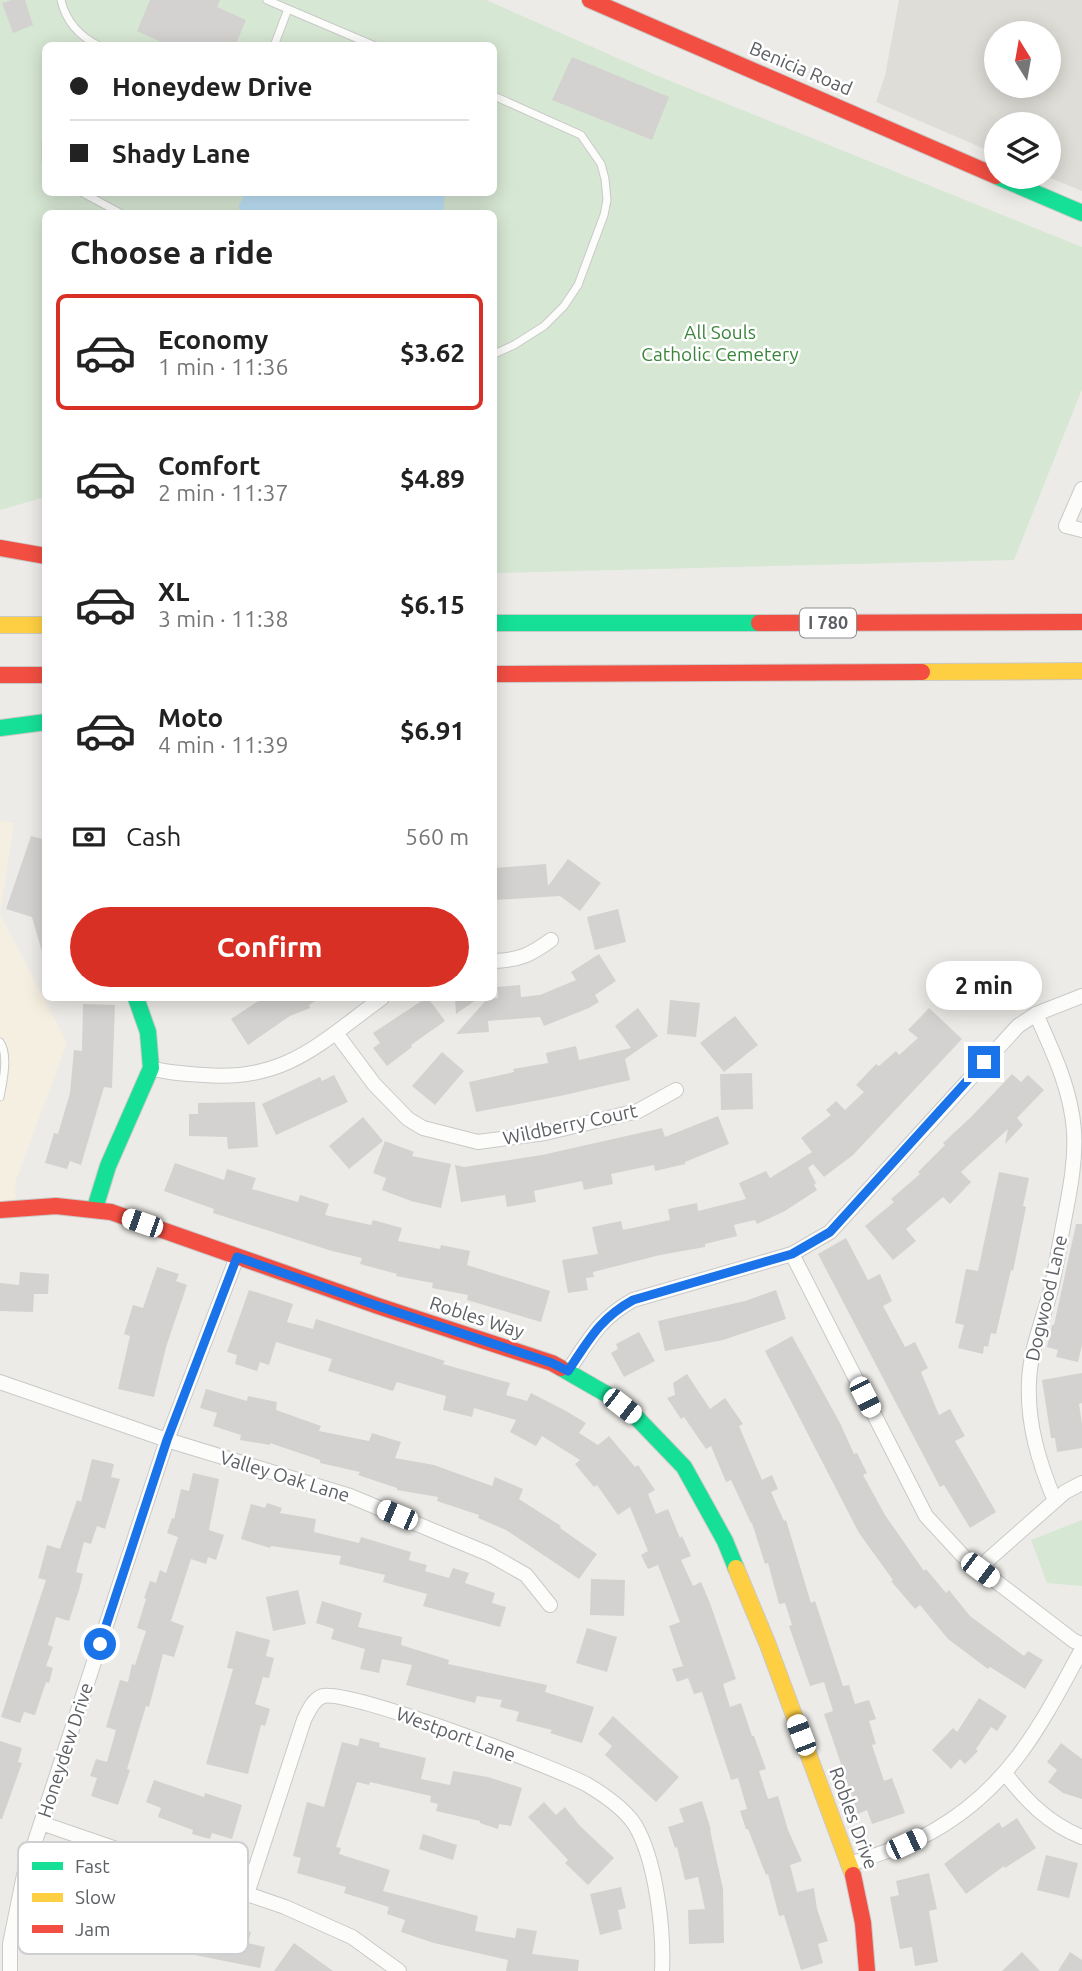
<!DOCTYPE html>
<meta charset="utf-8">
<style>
body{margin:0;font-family:Ubuntu,sans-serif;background:#f6f6f6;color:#222;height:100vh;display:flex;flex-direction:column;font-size:26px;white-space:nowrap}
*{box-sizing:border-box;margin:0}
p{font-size:23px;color:#767676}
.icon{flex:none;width:38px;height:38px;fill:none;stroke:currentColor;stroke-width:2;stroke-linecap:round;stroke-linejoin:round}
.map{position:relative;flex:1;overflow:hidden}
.details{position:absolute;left:42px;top:210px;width:455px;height:791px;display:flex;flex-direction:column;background:#fff;border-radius:10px;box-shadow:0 4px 18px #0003}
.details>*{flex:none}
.guide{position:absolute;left:42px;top:42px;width:455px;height:154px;border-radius:10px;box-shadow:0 4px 18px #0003;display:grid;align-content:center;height:154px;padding:0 28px;background:#fff}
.needle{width:46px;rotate:349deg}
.controls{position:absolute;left:984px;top:21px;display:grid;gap:14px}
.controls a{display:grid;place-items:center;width:77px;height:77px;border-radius:50%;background:#fff;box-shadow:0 4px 18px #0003;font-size:35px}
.end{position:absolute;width:32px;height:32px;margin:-16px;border:9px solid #1a73e8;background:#fff;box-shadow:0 0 0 4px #fff}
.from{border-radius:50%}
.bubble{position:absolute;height:49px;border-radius:24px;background:#fff;box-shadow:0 4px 18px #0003;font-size:23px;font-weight:700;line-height:49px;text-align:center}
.car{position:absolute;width:21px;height:42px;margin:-21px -10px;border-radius:9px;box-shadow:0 0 5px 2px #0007;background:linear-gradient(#fff 24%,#345 0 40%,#fff 0 76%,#345 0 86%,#fff 0)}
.guide b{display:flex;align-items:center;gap:24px;height:66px;font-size:26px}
.guide b+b{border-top:2px solid #e0e0e0}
.guide i{width:18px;height:18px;background:#222}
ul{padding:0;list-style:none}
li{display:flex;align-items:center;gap:21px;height:116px;margin:0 14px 10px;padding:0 14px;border:4px solid transparent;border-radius:10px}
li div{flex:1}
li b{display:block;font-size:26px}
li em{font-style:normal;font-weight:700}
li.current{border-color:#d93025}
li>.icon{width:63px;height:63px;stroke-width:1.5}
h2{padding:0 28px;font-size:32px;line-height:84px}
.pay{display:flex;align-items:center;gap:18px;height:77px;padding:0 28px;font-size:26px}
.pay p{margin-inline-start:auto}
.button{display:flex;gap:14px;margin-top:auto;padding:14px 28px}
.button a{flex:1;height:80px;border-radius:42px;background:#d93025;color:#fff;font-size:28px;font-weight:700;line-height:80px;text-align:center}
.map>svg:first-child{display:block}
</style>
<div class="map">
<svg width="1082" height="1971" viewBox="0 0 1082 1971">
<rect width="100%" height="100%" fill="#ecebe7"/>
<path fill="#f5efe1" d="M0,821L14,823L0,914L67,1043L15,1183L16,1199L0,1202Z"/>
<path fill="#dfddd7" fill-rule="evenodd" d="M899,0H1082V191L1048,177V124H996V154L876,102L885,76ZM996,33H1048V86H996Z"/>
<path fill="#d6e7d3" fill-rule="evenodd" d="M0,0H486L658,76L1082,247V389L1014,560L494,573V214H46L45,497L0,510ZM46,46H494V192H46Z
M1082,1520V1586L1047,1583L1031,1540Z"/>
<path fill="#bcdff4" d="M246,192H445L443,213H240L239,205Z"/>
<path fill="#d3d2d0" d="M12,0H25L33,25L13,33L2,3Z
M150,0H220L217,7L246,20L235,46H170L137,31Z
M572,57L669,97L652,140L552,100Z
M31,836L46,840V952H42L32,917L6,909Z
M568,859L601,883L580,911L560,896L494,900V868L546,864L548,886Z
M618,909L626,942L595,950L587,917Z
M599,954L616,981L595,995L599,1002L589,1008L544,1026L540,1017L488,1021L489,1032L456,1034L488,998H498L497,987L520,985L521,997L540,995L576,980L571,972Z
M263,998H320L309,1005L310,1008L290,1016L248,1045L231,1019Z
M426,998H428L445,1021L411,1045L412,1047L387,1066L373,1048L380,1043L373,1033Z
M455,998H479L456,1014Z
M670,1000L700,1003L696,1037L667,1034Z
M83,1004L115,1005L112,1088L104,1087L81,1165L70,1161L67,1169L45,1163L54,1133L58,1134L70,1093L74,1050L82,1051Z
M638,1008L658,1036L625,1059L630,1080L560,1096L476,1112L469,1082L514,1072L513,1069L548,1063L546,1053L576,1046L579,1060L631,1048L615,1026Z
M929,1008L962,1039L853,1155L824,1177L813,1164L808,1168L816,1183L814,1185L817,1190L785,1211L757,1224L755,1220L734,1225L737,1236L705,1244V1247L660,1255L593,1272L594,1277L586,1278L588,1290L568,1293L562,1260L598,1254L592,1227L621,1221L623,1230L670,1220L668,1209L697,1203L698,1211L746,1199L739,1183L766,1171L770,1178L812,1152L801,1138L831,1115L826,1110L836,1101L845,1110L864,1092L856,1085L876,1064L879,1066L896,1051L899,1055L918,1038L908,1030Z
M735,1016L758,1045L724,1072L700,1043Z
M442,1052L464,1071L435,1105L412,1086Z
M752,1073L753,1109L721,1110L720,1074Z
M1012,1074L1021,1082L1028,1075L1044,1090L1017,1118L1023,1125L1005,1144L1008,1129L961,1172L971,1182L950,1204L943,1197L906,1229L916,1241L893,1260L865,1226L894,1202L891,1199L920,1174L918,1172L945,1145L943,1143L971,1117Z
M334,1075L348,1102L276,1135L262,1104L320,1077L322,1081Z
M255,1102L258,1147L228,1149L227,1137L189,1136V1114H198V1103Z
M718,1116L729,1144L685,1162V1164L655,1171L654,1165L611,1174L613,1184L584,1190L582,1181L534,1191L536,1202L507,1207L505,1195L461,1202L455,1165L464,1167L542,1155L662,1128L665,1137Z
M363,1117L383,1141L349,1169L329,1146Z
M385,1141L414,1152L412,1156L451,1164L441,1208L411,1201L382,1190L386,1178L373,1173Z
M175,1163L224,1180L227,1169L256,1178L252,1189L298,1202L300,1195L329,1204L325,1215L371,1225L373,1220L402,1228L398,1241L440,1249L441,1245L470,1251L467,1265L550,1291L541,1322L467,1300L468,1295L432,1288L433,1283L396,1276L397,1274L360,1264L362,1258L332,1251L213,1213L214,1209L164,1191Z
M999,1172L1029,1178L1023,1206L1026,1207L1013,1271L1011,1270L996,1334L991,1333L988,1347L984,1346L983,1354L958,1348L964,1325L955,1323L966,1269L978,1271Z
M1076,1224H1082V1345L1078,1362L1056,1357L1058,1350L1047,1347L1052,1325H1054Z
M846,1238L868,1280L880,1274L892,1301L883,1306L905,1347L915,1342L928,1368L921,1372L939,1415L950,1409L965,1436L955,1441L996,1512L970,1528L944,1485L940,1487L818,1254Z
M157,1267L179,1274L176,1281L187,1285L166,1347L154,1397L118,1389L130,1336L124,1334L133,1305L143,1308Z
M20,1272L49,1274L48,1294H34L33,1312L0,1311V1283L19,1285Z
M249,1290L293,1304L287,1322L313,1329L316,1319L445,1361L443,1364L510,1383L506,1395L527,1401L531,1393L566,1411L586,1423L579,1433L598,1445L609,1436L635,1467L638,1465L655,1490L648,1494L656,1514L668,1509L680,1538L682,1536L691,1556L681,1560L693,1586L701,1582L710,1603L736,1679L723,1684L730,1707L741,1703L752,1736H754L766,1769L759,1771L768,1799L778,1796L788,1830L802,1861L790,1865L797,1892L814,1888L817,1909L828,1941L818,1944L823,1963L801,1970L784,1915L779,1916L768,1874L766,1875L748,1829H746L740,1811L747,1809L738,1778L731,1780L702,1692L694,1694L688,1678L677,1682L672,1669L683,1666L669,1626L680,1622L658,1565L648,1569L641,1555L648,1551L630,1507L618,1515L597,1485L594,1487L575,1464L580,1460L542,1436L536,1446L510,1432L516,1420L474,1408L472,1417L443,1410L446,1396L397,1382L393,1391L328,1371L332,1359L276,1342L269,1365L260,1362L257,1371L235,1364L237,1355L227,1352Z
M776,1290L786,1319L723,1340L665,1351L658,1321L745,1301Z
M639,1332L655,1361L624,1377L611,1353L618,1349L616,1344Z
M792,1336L840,1423L854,1454L857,1453L867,1473L863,1475L885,1515L924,1571L926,1569L946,1593L949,1590L970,1616L1024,1656L1028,1651L1043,1660L1025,1689L990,1667L988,1669L948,1639L920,1605L915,1609L891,1581L893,1580L859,1533L765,1351Z
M1082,1373V1403L1079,1404L1082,1424V1448L1057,1452L1055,1438H1051L1042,1380Z
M687,1374L710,1409L725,1398L743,1424L739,1426L762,1480L772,1475L778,1489L771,1492L784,1521L786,1520L811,1603L815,1601L843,1686L849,1685L855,1704L869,1700L876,1719L869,1721L876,1744L872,1745L884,1781L892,1778L905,1813L872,1824L867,1810L858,1814L824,1714L833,1711L824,1682L810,1686L789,1626L792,1625L785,1603L779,1604L768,1563L765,1564L752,1523H751L731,1480L726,1482L711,1446L706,1449L684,1417L681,1419L667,1398L675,1395L673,1383Z
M206,1389L247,1401L248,1396L277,1402L276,1410L321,1426L319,1431L369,1441L372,1433L401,1442L395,1458L434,1465L492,1486L495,1477L523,1489L519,1499L561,1526L560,1528L597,1554L579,1579L506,1530L478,1518L479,1515L437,1501L438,1497L397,1490V1488L358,1475L360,1472L320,1463V1460L270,1443V1445L240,1440L241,1435L213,1426L217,1413L200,1408Z
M92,1459L114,1464L111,1477L120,1479L105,1529L97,1526L91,1544L84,1542L76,1572L83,1574L79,1590L69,1621L56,1617L48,1645L53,1647L46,1666L53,1668L49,1683L46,1682L35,1715L24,1712L20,1723L1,1717L46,1580L38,1578L47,1545L60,1549L77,1500L81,1502Z
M193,1473L219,1479L209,1530L224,1535L216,1560L208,1557L206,1564L191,1559L171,1621L184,1626L174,1657L163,1654L149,1707L146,1706L127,1769L130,1770L118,1805L91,1796L97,1778L90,1776L96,1759L107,1762L116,1730L106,1727L111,1710L120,1680L128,1682L132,1664L135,1665L146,1631L137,1628L146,1599L144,1598L150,1581L156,1583L160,1570L166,1573L178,1537L167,1533L172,1518L174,1519L181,1489L189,1491Z
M267,1503L282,1508L280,1513L316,1519L314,1532L359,1543L361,1537L411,1552L409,1560L427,1565L425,1571L449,1578L453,1568L469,1573L465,1583L495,1593L492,1603L506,1607L500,1627L423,1606L427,1594L383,1582L385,1575L339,1564L341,1556L271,1546L270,1548L241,1539L251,1504L265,1508Z
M591,1579L625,1580L624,1616L590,1615Z
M298,1590L306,1624L273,1631L266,1597Z
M322,1601L362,1613L358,1627L402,1637L401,1645L449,1660L448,1664L547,1685L545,1692L594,1707L582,1743L550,1733L552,1730L516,1721L519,1712L500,1707L502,1700L477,1696L475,1703L406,1685L412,1665L382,1659L379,1673L360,1669L365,1649L331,1639L334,1629L316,1623Z
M587,1628L617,1637L607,1672L576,1663Z
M236,1631L270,1640L266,1656L274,1658L269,1678L263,1677L255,1704L270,1709L265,1726L261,1725L248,1774L206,1764L233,1669L227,1668Z
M979,1698L1007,1716L997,1731L991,1727L976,1749L978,1751L965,1764L960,1759L951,1769L932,1750L953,1728L957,1732Z
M613,1716L679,1777L656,1802L605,1755L612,1746L598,1734Z
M360,1738L380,1743L379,1747L426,1758L421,1779L450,1785L453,1771L488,1777L522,1788L511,1826L499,1824L498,1829L480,1823V1821L436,1811L438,1804L430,1802L431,1796L370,1782L369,1785L357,1782L336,1847L341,1848L339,1854L390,1870L383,1891L478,1916L475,1931L515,1938L517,1928L537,1931L532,1954L579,1960L578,1971H506L508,1960L434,1943L401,1932L405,1920L387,1914L389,1907L344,1893L346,1887L297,1873L301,1858L293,1856L307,1802L324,1807L342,1742L358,1746Z
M0,1741L22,1748L18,1762L22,1763L2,1819H0Z
M1061,1743L1082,1759V1799L1063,1793L1048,1782L1057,1770L1047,1762Z
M154,1780L204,1797L205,1793L242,1805L232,1839L212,1833L210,1839L192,1834L193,1830L158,1817L161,1808L146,1802Z
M702,1801L711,1830H710L723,1889L724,1943L689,1944L688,1910L705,1909L698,1877L685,1880L677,1847L675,1848L668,1827L684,1822L679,1809Z
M544,1802L556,1815L565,1807L579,1825L614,1858L588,1885L565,1863L568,1860L528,1817Z
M1017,1818L1036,1848L1005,1868L1004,1866L966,1894L944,1864L999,1822L1002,1828Z
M423,1834L457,1845L453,1860L419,1849Z
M1046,1855L1078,1863L1069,1898L1037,1890Z
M929,1873L937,1909L929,1911L938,1962L915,1966L912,1947L900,1949L890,1897L899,1895L896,1881Z
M621,1887L626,1908L618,1910L622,1929L600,1935L590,1894Z
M145,1897L167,1904L162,1919L192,1927L196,1913L217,1918L216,1924L251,1932L248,1943L265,1947L260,1968L170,1950L173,1940L116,1923L123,1901L143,1906Z
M294,1943L333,1971H274Z
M1022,1952L1040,1971H1002Z
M1070,1952L1082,1960V1971H1058Z"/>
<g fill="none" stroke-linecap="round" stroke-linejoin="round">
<g stroke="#c9c9c9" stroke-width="9">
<path id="lane" d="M61,0C66,22 79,36 99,46
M267,0L288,9L274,46
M288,9L375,46
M494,96L581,135L601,164L605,179L607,200L604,215L578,285L564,306L544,326L514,345L494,354
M46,141V161
M81,192L122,214
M0,1042C9,1054 3,1082 0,1097"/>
</g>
<g stroke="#c9c9c9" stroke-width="16">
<path id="street" d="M1082,489L1066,526L1082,530
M494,961C520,960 530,955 551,940
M1036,1014C1053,1052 1071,1089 1074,1131C1076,1163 1069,1194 1063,1226C1059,1247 1056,1268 1051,1289C1043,1320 1030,1350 1029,1382C1027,1424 1039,1463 1055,1501
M336,1033L374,1084L408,1119L423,1128L478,1142L545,1133L638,1111L676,1090
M151,1068C168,1073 186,1074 204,1075C286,1082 321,1042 382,998
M792,1254L926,1516L963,1556L1074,1641L1082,1644
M568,1371C589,1340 599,1319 633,1300L792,1254L830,1232L1018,1026L1036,1014L1082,996
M0,1382L167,1440L350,1496L489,1554L526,1575L550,1605
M980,1570L989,1559L1065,1492L1082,1483
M1005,1773C1026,1801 1049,1824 1082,1837
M41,1823L285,1907L352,1937L399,1971
M850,1864C878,1854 909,1845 935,1830C1011,1786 1042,1723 1082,1649
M247,1894L304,1720C308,1712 313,1699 323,1696C350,1689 553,1767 586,1784C603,1794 624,1808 635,1825C656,1860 664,1930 662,1971
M10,1971V1944L24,1875L167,1440L237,1257"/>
</g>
<g stroke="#c9c9c8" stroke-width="18">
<path id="fast" d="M998,177L1082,213
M494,623H759
M0,728L46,722
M95,1208L108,1166L151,1068L148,1032L136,998
M561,1368L608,1395L636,1417L684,1467L725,1541L736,1568"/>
</g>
<g stroke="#c9c9c8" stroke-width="18">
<path id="slow" d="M0,625H46
M922,672L1082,671
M736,1568L768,1645L853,1875"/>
</g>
<g stroke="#c9c9c8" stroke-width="18">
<path id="jam" d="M590,0L996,176
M0,548L46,556
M759,623L1082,622
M494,674L922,672
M0,675H46
M0,1210L56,1206L111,1212L378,1306L552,1363L561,1368
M853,1875L863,1923L867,1971"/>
</g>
<use href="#lane" stroke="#fcfcfb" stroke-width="7"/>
<use href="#street" stroke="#fcfcfb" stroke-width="14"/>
<use href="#fast" stroke="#16e098" stroke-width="16"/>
<use href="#slow" stroke="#ffcf43" stroke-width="16"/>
<use href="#jam" stroke="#f24e42" stroke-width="16"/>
</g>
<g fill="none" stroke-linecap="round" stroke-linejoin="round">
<path stroke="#1a73e8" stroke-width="9" d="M100,1644L167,1440L237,1257L378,1306L552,1363L568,1371C589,1340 599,1319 633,1300L792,1254L830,1232L984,1062"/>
</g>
<g text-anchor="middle" stroke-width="5" stroke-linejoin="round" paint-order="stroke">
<rect fill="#fff" stroke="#8e9092" stroke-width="2" x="800" y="608.5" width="56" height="29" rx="5"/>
<g font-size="18" font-weight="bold" fill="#5d6064">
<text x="828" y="629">I 780</text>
</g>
<g font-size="19" fill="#5d6064" stroke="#fff">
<text transform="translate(801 68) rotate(23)" y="7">Benicia Road</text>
<text transform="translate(570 1124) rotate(-12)" y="7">Wildberry Court</text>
<text transform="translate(1046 1298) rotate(-77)" y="7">Dogwood Lane</text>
<text transform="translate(477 1317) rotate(18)" y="7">Robles Way</text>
<text transform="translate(285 1476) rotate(17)" y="7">Valley Oak Lane</text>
<text transform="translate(456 1734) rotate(20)" y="7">Westport Lane</text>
<text transform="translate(65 1750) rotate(-72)" y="7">Honeydew Drive</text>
<text transform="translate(854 1818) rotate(70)" y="7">Robles Drive</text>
</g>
<g font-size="19" fill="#3a853b" stroke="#fff">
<text x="720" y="339">All Souls<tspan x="720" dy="22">Catholic Cemetery</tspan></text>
</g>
</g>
<rect x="18" y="1842" width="230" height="112" rx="10" fill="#fff" stroke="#cecfd0" stroke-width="2"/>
<rect x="32" y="1862" width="31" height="8" fill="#16e098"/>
<rect x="32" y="1893" width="31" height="9" fill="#ffcf43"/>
<rect x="32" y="1925" width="31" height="8" fill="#f24e42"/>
<g font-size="19" fill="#5d6064">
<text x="75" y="1873">Fast</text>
<text x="75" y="1904">Slow</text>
<text x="75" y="1936">Jam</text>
</g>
</svg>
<div class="controls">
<a><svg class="needle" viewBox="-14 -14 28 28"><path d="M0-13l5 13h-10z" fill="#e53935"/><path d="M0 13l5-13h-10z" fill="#767676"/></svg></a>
<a><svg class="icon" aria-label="layers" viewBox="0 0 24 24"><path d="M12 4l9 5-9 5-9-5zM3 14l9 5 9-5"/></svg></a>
</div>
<i class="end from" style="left:100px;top:1644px"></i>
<i class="end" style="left:984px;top:1062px"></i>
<div class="bubble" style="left:926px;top:961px;width:116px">2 min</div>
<i class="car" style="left:142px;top:1223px;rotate:289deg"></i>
<i class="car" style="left:865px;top:1397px;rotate:153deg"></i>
<i class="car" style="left:622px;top:1406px;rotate:128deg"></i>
<i class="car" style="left:397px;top:1515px;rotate:293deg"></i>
<i class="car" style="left:980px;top:1570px;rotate:127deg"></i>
<i class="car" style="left:801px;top:1735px;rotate:339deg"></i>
<i class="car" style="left:906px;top:1844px;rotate:65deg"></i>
<div class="guide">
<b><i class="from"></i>Honeydew Drive</b>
<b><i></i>Shady Lane</b>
</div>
<section class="details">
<h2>Choose a ride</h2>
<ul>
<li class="current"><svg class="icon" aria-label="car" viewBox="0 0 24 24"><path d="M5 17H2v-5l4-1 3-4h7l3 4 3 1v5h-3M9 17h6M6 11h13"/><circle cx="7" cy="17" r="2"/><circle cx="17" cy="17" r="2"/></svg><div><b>Economy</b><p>1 min · 11:36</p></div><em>$3.62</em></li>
<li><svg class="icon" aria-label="car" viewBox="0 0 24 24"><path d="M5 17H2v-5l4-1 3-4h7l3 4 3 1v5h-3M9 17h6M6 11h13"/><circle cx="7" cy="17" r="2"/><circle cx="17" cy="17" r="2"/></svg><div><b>Comfort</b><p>2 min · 11:37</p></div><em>$4.89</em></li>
<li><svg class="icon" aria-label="car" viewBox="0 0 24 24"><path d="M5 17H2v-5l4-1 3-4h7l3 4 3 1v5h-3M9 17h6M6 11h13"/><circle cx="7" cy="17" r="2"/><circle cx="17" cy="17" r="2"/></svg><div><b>XL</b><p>3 min · 11:38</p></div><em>$6.15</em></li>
<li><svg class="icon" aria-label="car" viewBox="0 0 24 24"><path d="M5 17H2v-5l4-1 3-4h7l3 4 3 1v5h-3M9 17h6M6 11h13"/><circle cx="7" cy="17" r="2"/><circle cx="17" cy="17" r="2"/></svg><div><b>Moto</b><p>4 min · 11:39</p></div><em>$6.91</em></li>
</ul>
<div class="pay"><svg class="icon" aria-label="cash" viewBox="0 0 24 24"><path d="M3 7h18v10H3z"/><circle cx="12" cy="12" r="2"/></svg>Cash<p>560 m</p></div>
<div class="button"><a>Confirm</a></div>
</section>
</div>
